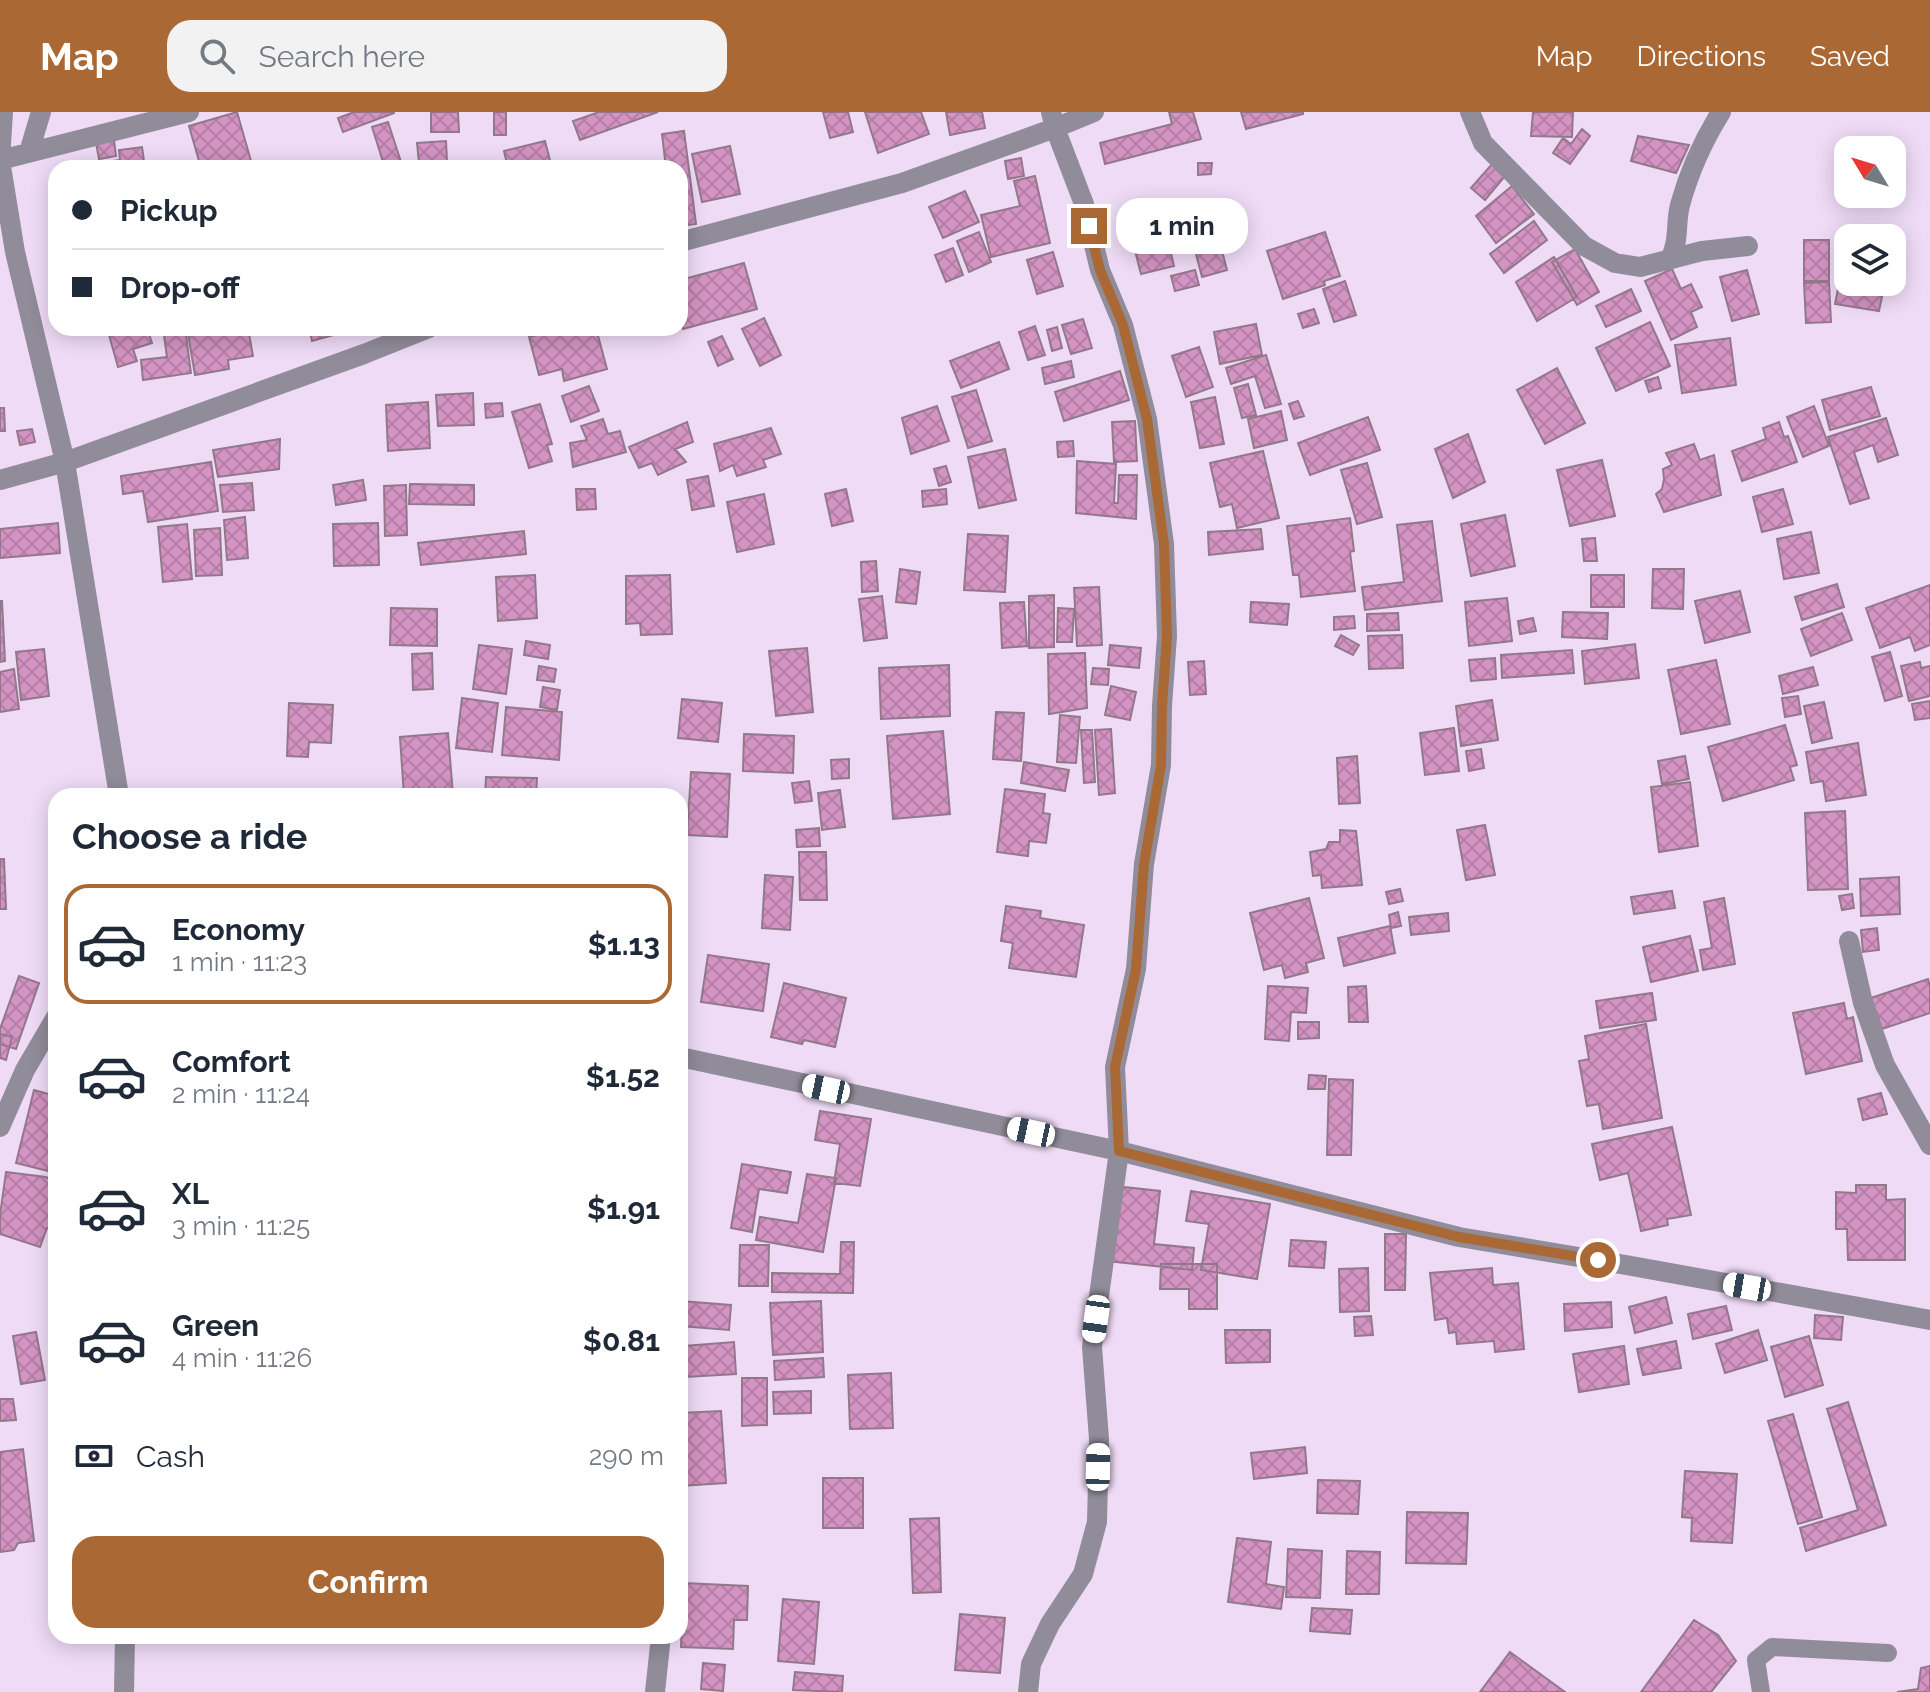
<!DOCTYPE html>
<meta charset="utf-8">
<style>
body{margin:0;font-family:Raleway,sans-serif;background:#f2f2f3;color:#1f2937;height:100vh;display:flex;flex-direction:column;font-size:30px;white-space:nowrap}
*{box-sizing:border-box;margin:0}
p{font-size:26px;color:#747a83}
.icon{flex:none;width:44px;height:44px;fill:none;stroke:currentColor;stroke-width:2;stroke-linecap:round;stroke-linejoin:round}
.map{position:relative;flex:1;overflow:hidden}
.details{position:absolute;left:48px;top:676px;width:640px;height:856px;display:flex;flex-direction:column;background:#fff;border-radius:24px;box-shadow:0 4px 20px #0003}
.details>*{flex:none}
.guide{position:absolute;left:48px;top:48px;width:640px;height:176px;border-radius:24px;box-shadow:0 4px 20px #0003;display:grid;align-content:center;height:176px;padding:0 24px;background:#fff}
.needle{width:52px;rotate:308deg}
.controls{position:absolute;left:1834px;top:24px;display:grid;gap:16px}
.controls a{display:grid;place-items:center;width:72px;height:72px;border-radius:16px;background:#fff;box-shadow:0 4px 20px #0003;font-size:40px}
.end{position:absolute;width:36px;height:36px;margin:-18px;border:10px solid #aa6934;background:#fff;box-shadow:0 0 0 4px #fff}
.from{border-radius:50%}
.bubble{position:absolute;height:56px;border-radius:24px;background:#fff;box-shadow:0 4px 20px #0003;font-size:26px;font-weight:700;line-height:56px;text-align:center}
.car{position:absolute;width:24px;height:48px;margin:-24px -12px;border-radius:10px;box-shadow:0 0 6px 2px #0007;background:linear-gradient(#fff 24%,#345 0 40%,#fff 0 76%,#345 0 86%,#fff 0)}
.guide b{display:flex;align-items:center;gap:28px;height:76px;font-size:30px}
.guide b+b{border-top:2px solid #e0e1e3}
.guide i{width:20px;height:20px;background:#1f2937}
ul{padding:0;list-style:none}
li{display:flex;align-items:center;gap:24px;height:120px;margin:0 16px 12px;padding:0 8px;border:4px solid transparent;border-radius:24px}
li div{flex:1}
li b{display:block;font-size:30px}
li em{font-style:normal;font-weight:700}
li.selected{border-color:#aa6934}
li>.icon{width:72px;height:72px;stroke-width:1.5}
h2{padding:0 24px;font-size:36px;line-height:96px}
.pay{display:flex;align-items:center;gap:20px;height:88px;padding:0 24px;font-size:30px}
.pay p{margin-inline-start:auto}
.primary-button{display:flex;gap:16px;margin-top:auto;padding:16px 24px}
.primary-button a{flex:1;height:92px;border-radius:24px;background:#aa6934;color:#fff;font-size:32px;font-weight:700;line-height:92px;text-align:center}
header{display:flex;align-items:center;gap:48px;box-sizing:border-box;height:112px;padding:0 40px;background:#aa6934;color:#fff}
header strong{font-size:38px}
nav{display:flex;gap:44px;margin-inline-start:auto;font-size:28px}
.search{width:560px;height:72px;background:#f2f2f3;display:flex;align-items:center;gap:20px;box-sizing:border-box;padding:0 28px;border-radius:24px;color:#747a83;font-size:30px}
.map>svg:first-child{display:block}
</style>
<header>
<strong>Map</strong>
<div class="search"><svg class="icon" aria-label="search" viewBox="0 0 24 24"><circle cx="10" cy="10" r="6"/><path d="M15 15l6 6"/></svg>Search here</div>
<nav><a>Map</a><a>Directions</a><a>Saved</a></nav>
</header>
<div class="map">
<svg width="1930" height="1580" viewBox="0 0 1930 1580">
<defs>
<pattern id="building-cross-hatch" width="8" height="8" patternUnits="userSpaceOnUse" patternTransform="scale(2)"><rect width="8" height="8" fill="#d494c3"/><path d="M0 0l8 8M0 8l8-8" fill="none" stroke="#b57ea7"/></pattern>
</defs>
<rect width="100%" height="100%" fill="#efdbf6"/>
<path fill="url(#building-cross-hatch)" stroke="#93788b" stroke-width="2" d="M237,0L253,56H201L189,14Z
M354,0H394V1L343,20L338,6Z
M431,0H458L459,20H431Z
M494,0H506V23H494Z
M599,0H658L580,28L573,9Z
M823,0H848L853,20L830,26Z
M865,0H921L929,22L878,41Z
M946,0H982L985,16L950,23Z
M1169,0H1193L1201,27L1105,52L1100,31L1172,12Z
M1241,0H1303V2L1246,17Z
M1533,0H1573L1572,25L1531,24Z
M388,10L403,56H385L372,15Z
M1582,17L1590,24L1570,52L1553,41L1563,26L1571,32Z
M684,19L696,112L680,114V56H666L662,22Z
M1638,24L1689,33L1676,61L1631,49Z
M114,28L116,44L99,47L96,31Z
M446,29L447,49L419,51L417,31Z
M545,29L552,56H508L504,39Z
M730,34L740,82L702,90L692,42Z
M142,35L145,56H65L120,48L119,38Z
M1021,46L1024,64L1008,67L1005,49Z
M1198,51H1212L1211,62L1198,63Z
M1492,52L1506,63L1485,88L1471,76Z
M1035,64L1050,131L991,145L981,103L1020,94L1014,69Z
M1512,74L1534,102L1496,131L1476,104Z
M965,79L979,110L943,126L929,95Z
M1211,97L1227,158L1202,165L1186,104Z
M1161,99L1174,154L1141,162L1127,108Z
M1534,109L1547,128L1504,161L1490,142Z
M979,120L991,150L969,160L957,129Z
M1325,120L1340,164L1324,169L1325,173L1283,187L1267,139Z
M1804,128H1829V169H1804Z
M953,136L963,163L946,170L935,143Z
M1575,137L1599,180L1577,193L1552,150Z
M1053,140L1063,174L1037,182L1027,148Z
M1554,145L1577,185L1537,209L1516,170Z
M744,151L757,197L683,217L680,207V168Z
M1843,152L1848,153V170H1885L1879,199L1835,192Z
M1672,157L1681,177L1691,172L1702,195L1691,200L1697,215L1671,228L1645,169Z
M1195,158L1199,173L1175,179L1171,164Z
M1747,158L1759,202L1732,209L1720,165Z
M1345,169L1356,203L1334,210L1323,177Z
M1829,170L1831,210L1806,211L1804,171Z
M1631,177L1641,199L1606,215L1596,194Z
M1314,197L1319,211L1303,216L1298,202Z
M764,206L781,243L760,254L742,217Z
M1083,207L1092,236L1071,242L1062,213Z
M1650,210L1670,254L1616,279L1596,236Z
M1256,212L1262,243L1220,252L1214,220Z
M1035,214L1045,243L1028,248L1019,220Z
M1057,215L1062,236L1052,239L1047,218Z
M131,216H147L152,231L133,237L137,249L118,255L109,223Z
M163,216H185L191,261L143,268L141,248L167,245Z
M187,216H248L253,244L228,248L229,257L195,263Z
M309,216H343L344,220L312,229Z
M563,216H596L607,257L564,269L562,257L539,263L529,225Z
M722,224L733,247L718,254L708,230Z
M1730,226L1736,273L1682,281L1675,233Z
M999,230L1009,257L961,276L950,249Z
M1199,235L1213,275L1186,285L1172,244Z
M1266,243L1281,292L1265,296L1255,264L1231,272L1226,256Z
M1071,249L1074,265L1045,272L1042,256Z
M1557,256L1585,311L1545,332L1517,278Z
M1120,259L1129,288L1064,309L1055,280Z
M1658,265L1661,276L1649,280L1645,269Z
M1248,272L1256,303L1242,306L1234,276Z
M589,274L599,299L571,310L562,284Z
M1871,275L1880,304L1830,318L1822,288Z
M976,278L992,329L968,336L952,285Z
M473,281L474,313L438,314L436,283Z
M1215,285L1224,332L1200,336L1191,290Z
M1298,289L1304,304L1294,307L1289,292Z
M428,290L430,336L388,339L386,293Z
M502,291L503,304L486,306L485,292Z
M540,292L552,332L547,333L552,349L529,356L512,300Z
M937,294L949,329L911,342L902,306Z
M1814,294L1829,334L1803,345L1787,305Z
M0,296H4L5,319H0Z
M1281,299L1287,328L1254,336L1248,307Z
M1368,305L1380,338L1310,363L1298,331Z
M1886,306L1898,343L1878,350L1873,333L1854,340L1869,386L1850,392L1828,325Z
M603,307L608,322L620,319L626,340L573,355L570,331L587,328L581,314Z
M1135,309L1137,349L1114,350L1112,310Z
M687,310L693,330L675,337L686,350L658,363L652,351L639,356L629,335Z
M1779,310L1784,325L1788,324L1797,350L1742,369L1732,339L1766,327L1763,316Z
M771,316L781,342L763,348L766,355L737,364L733,353L720,359L714,332Z
M32,317L35,330L20,333L17,319Z
M1468,322L1485,370L1453,386L1435,337Z
M280,327L279,357L218,365L213,338Z
M1073,329L1074,344L1058,345L1057,330Z
M1694,332L1700,348L1714,343L1721,383L1664,400L1656,382L1662,377L1664,367L1663,357L1672,353L1666,341Z
M1005,337L1016,388L979,396L968,345Z
M1263,339L1279,406L1237,416L1232,392L1220,395L1210,351Z
M1602,348L1615,404L1570,414L1557,358Z
M1077,349L1116,352L1114,391H1118L1119,363H1137L1136,407L1076,401Z
M211,350L218,399L148,410L143,379L123,382L121,364Z
M1367,351L1382,405L1357,412L1341,358Z
M946,354L951,370L939,374L934,357Z
M708,364L714,394L692,398L687,368Z
M363,368L366,388L336,393L333,373Z
M252,371L254,398L223,400L220,373Z
M410,372L474,373V393L409,392Z
M406,373L407,423L385,424L384,374Z
M576,377H595L596,397L577,398Z
M846,377L853,409L832,414L825,382Z
M946,377L947,392L923,395L922,379Z
M1783,377L1793,412L1762,420L1753,385Z
M764,382L774,432L737,440L727,390Z
M1505,403L1515,454L1471,464L1461,412Z
M245,405L248,446L227,448L224,408Z
M1350,406L1354,439L1350,440L1355,479L1301,485L1299,463H1293L1287,414Z
M1432,409L1442,489L1365,498L1362,475L1404,470L1397,413Z
M58,411L60,441L0,446V417Z
M378,411L379,453L334,454L333,412Z
M187,412L192,467L163,470L158,415Z
M220,416L222,463L196,464L194,418Z
M1261,417L1263,437L1209,443L1208,420Z
M524,419L526,442L421,453L418,431Z
M1811,420L1819,461L1784,467L1777,427Z
M968,422L1008,424L1005,480L964,478Z
M1595,426L1597,449H1584L1582,427Z
M876,449L878,479L862,480L861,450Z
M900,457L920,460L916,492L896,490Z
M1653,457H1684L1683,497L1652,496Z
M535,463L537,506L498,509L496,465Z
M670,463L672,522L641,523L640,511L626,512V464Z
M1591,463H1624V495H1591Z
M1837,472L1844,495L1802,508L1795,485Z
M1930,473V533L1915,539L1910,525L1880,536L1866,496Z
M1099,475L1102,533L1077,534L1074,476Z
M1740,479L1750,520L1705,531L1695,489Z
M1054,483V535L1029,536V484Z
M882,484L887,526L864,529L859,487Z
M1507,486L1512,529L1469,534L1465,490Z
M0,489H2L5,549L0,550Z
M1024,490L1027,534L1002,536L1000,491Z
M1251,490L1289,492L1287,513L1250,510Z
M391,496L437,497V534L390,533Z
M1058,496L1074,497L1072,530H1057Z
M1563,500L1608,501L1607,527L1562,525Z
M1398,501L1399,518L1367,519V502Z
M1842,501L1852,528L1811,544L1801,517Z
M1354,504L1355,516L1334,518V505Z
M1533,506L1536,519L1520,522L1518,509Z
M1341,523L1359,533L1353,543L1335,534Z
M1402,523L1403,556L1369,557L1368,524Z
M526,529L550,533L548,547L524,543Z
M1635,532L1639,566L1585,572L1582,539Z
M479,533L512,537L506,582L473,577Z
M1110,533L1141,536L1139,556L1108,553Z
M807,536L813,600L776,604L769,539Z
M44,537L49,584L21,588L16,540Z
M1572,538L1574,561L1502,566L1501,543Z
M1890,540L1902,584L1885,589L1872,545Z
M432,541L433,577L413,578L412,542Z
M1085,541L1087,596L1049,602L1048,542Z
M1495,546L1496,567L1471,569L1469,548Z
M1716,548L1730,612L1681,622L1668,558Z
M1204,549L1206,582L1190,583L1188,550Z
M1920,550L1921,556L1930,554V584L1909,589L1901,554Z
M949,553L950,604L881,607L879,556Z
M539,554L556,557L554,570L537,568Z
M1813,555L1818,573L1783,582L1779,564Z
M1093,556L1109,557L1108,573L1091,572Z
M14,557L19,597L0,600V560Z
M1111,574L1136,580L1130,608L1105,603Z
M543,575L560,578L557,598L540,595Z
M1798,584L1801,602L1785,605L1782,586Z
M462,586L498,591L492,640L456,636Z
M682,587L722,591L718,630L678,626Z
M1492,588L1498,628L1461,634L1456,594Z
M1930,589V606L1915,608L1912,592Z
M1824,590L1832,626L1812,631L1804,594Z
M289,591L333,593L331,631L309,630L308,645L287,644Z
M506,595L562,600L559,648L502,643Z
M996,600L1024,601L1021,649L993,647Z
M1060,603L1080,605L1076,651L1057,650Z
M1785,613L1797,653L1790,655L1794,668L1723,689L1708,635Z
M1454,616L1459,659L1425,663L1420,621Z
M1111,617L1115,681L1099,683L1095,618Z
M1081,618H1092L1095,670L1084,671Z
M943,619L950,702L893,707L887,624Z
M448,621L453,683L404,684L400,625Z
M744,622L794,624L793,661L743,659Z
M1858,631L1866,683L1826,689L1823,669L1811,671L1806,640Z
M1481,637L1484,656L1469,659L1466,639Z
M1357,644L1360,691L1339,692L1337,646Z
M1685,644L1689,667L1662,672L1658,649Z
M849,647V666L832,667L831,648Z
M1024,650L1069,658L1065,679L1021,671Z
M691,660L730,662L727,725L687,723Z
M486,665L537,666L536,684H485Z
M809,669L812,689L795,691L792,671Z
M1690,670L1698,734L1659,740L1651,675Z
M1005,677L1045,682L1043,701L1050,702L1046,731L1029,729L1028,744L997,740Z
M840,678L845,715L822,718L818,681Z
M589,680L630,681V684H589Z
M1845,699L1848,777L1808,778L1805,701Z
M1485,713L1495,763L1466,768L1457,718Z
M819,716L820,734L797,735L796,718Z
M1340,718L1356,719L1362,773L1322,776L1321,763L1313,764L1310,740L1326,737L1329,730H1340Z
M799,740H826L827,788H800Z
M0,747H4L6,797H0Z
M765,763L793,765L790,818L762,816Z
M1899,765L1900,802L1861,804L1860,767Z
M1400,777L1403,789L1389,792L1386,780Z
M1672,779L1675,796L1634,802L1631,785Z
M1852,782L1854,796L1842,798L1839,784Z
M1309,786L1324,846L1306,851L1308,860L1285,866L1282,853L1264,858L1250,801Z
M1724,786L1735,852L1703,858L1700,838L1712,836L1704,790Z
M1006,794L1041,799L1040,806L1084,813L1076,865L1009,856L1013,831L1001,829Z
M1398,800L1401,814L1391,816L1389,803Z
M1448,801L1449,819L1411,823L1409,805Z
M1390,814L1395,841L1344,854L1338,826Z
M1877,816L1879,838L1863,840L1861,818Z
M1690,824L1698,859L1651,870L1643,835Z
M708,843L769,852L763,899L701,890Z
M19,864L39,871L16,937L0,932V917Z
M1928,867L1930,874V901L1882,917L1871,886Z
M784,871L846,886L835,935L804,928L802,932L771,925Z
M1268,874L1308,876L1306,901L1291,900L1289,929L1265,927Z
M1366,874L1368,910H1349L1348,875Z
M1652,881L1656,908L1600,916L1596,889Z
M1844,891L1847,907L1853,905L1862,949L1806,962L1793,901Z
M1298,910H1319V926L1298,927Z
M1646,912L1662,1006L1603,1017L1599,992L1587,994L1579,949L1589,947L1585,924Z
M0,922L12,925L6,948L0,946Z
M1309,963L1326,964L1325,977H1308Z
M1329,967L1353,968L1351,1043H1327Z
M34,978L56,984V1061L16,1051Z
M1881,981L1887,1002L1863,1008L1858,987Z
M820,999L871,1007L860,1074L834,1071L840,1032L815,1028Z
M1672,1015L1691,1103L1667,1107L1668,1113L1641,1119L1628,1061L1600,1068L1592,1032Z
M742,1052L791,1060L787,1081L759,1077L752,1120L731,1116Z
M6,1060L46,1065L56,1070V1117L47,1116L40,1135L0,1122V1103Z
M807,1062L836,1066L823,1140L756,1128L760,1105L798,1111Z
M1856,1073H1886V1088L1905,1087V1148H1848L1847,1117H1836V1080L1856,1081Z
M1115,1074L1160,1079L1154,1132L1194,1136L1192,1158L1107,1149Z
M1191,1079L1270,1092L1257,1167L1201,1158L1209,1112L1186,1109Z
M1385,1122H1406L1405,1178H1385Z
M1291,1128L1326,1130L1324,1156L1289,1154Z
M841,1130H854L853,1181L772,1180V1161L840,1162Z
M740,1133H769L768,1174H739Z
M1161,1152H1217V1197H1189V1177H1160Z
M1368,1156L1369,1199L1340,1200L1339,1157Z
M1492,1156L1493,1173L1518,1171L1524,1237L1495,1240L1494,1229L1457,1232L1456,1220L1449,1221L1447,1206L1435,1208L1430,1161Z
M1666,1185L1672,1211L1635,1221L1629,1195Z
M680,1189L731,1193L729,1218L680,1214V1219Z
M821,1189L823,1240L773,1243L770,1191Z
M1611,1190L1612,1215L1565,1219L1564,1192Z
M1726,1194L1732,1218L1693,1227L1688,1202Z
M1815,1203L1843,1205L1841,1228L1814,1226Z
M1371,1204L1373,1223L1355,1224L1354,1205Z
M1225,1218H1270V1250L1226,1251Z
M1758,1218L1767,1248L1725,1261L1716,1232Z
M36,1220L45,1268L21,1272L13,1224Z
M1809,1224L1823,1273L1785,1285L1771,1235Z
M1676,1229L1681,1256L1643,1263L1637,1237Z
M734,1230L736,1262L686,1265L684,1234Z
M1624,1234L1629,1272L1579,1280L1573,1242Z
M823,1246L824,1265L775,1268L774,1249Z
M891,1261L893,1316L850,1317L848,1263Z
M742,1266H767V1313L742,1314Z
M811,1279V1301L774,1302L773,1280Z
M0,1287H13L16,1308L0,1309Z
M1848,1290L1886,1413L1806,1439L1800,1416L1858,1398L1827,1297Z
M721,1299L726,1371L680,1374V1301Z
M1793,1302L1822,1405L1798,1412L1768,1309Z
M1305,1335L1307,1361L1254,1367L1251,1341Z
M23,1337L34,1429L18,1431L14,1438L0,1440V1340Z
M1685,1359L1737,1362L1732,1431L1691,1429L1692,1406L1682,1405Z
M823,1366H863V1416H823Z
M1318,1368L1360,1369L1358,1402L1317,1401Z
M1407,1400L1468,1401L1466,1452L1406,1451Z
M939,1406L941,1480L913,1481L910,1407Z
M1237,1426L1271,1430L1266,1472L1284,1475L1281,1497L1228,1490Z
M1288,1437L1322,1439L1320,1486L1286,1485Z
M1347,1439L1380,1440L1379,1482H1346Z
M683,1471L748,1474L747,1508H734L733,1537L681,1535Z
M783,1487L819,1490L814,1552L778,1549Z
M1312,1496L1352,1498L1350,1522L1310,1519Z
M960,1502L1005,1506L1000,1561L955,1558Z
M1694,1508L1718,1523L1736,1549L1711,1580H1641Z
M1510,1540L1565,1580H1480Z
M703,1551L725,1553L723,1579L701,1577Z
M1930,1554V1580H1897L1918,1577L1921,1556Z
M795,1560L843,1564L842,1580L793,1578Z"/>
<g fill="none" stroke-linecap="round" stroke-linejoin="round">
<path stroke="#908c99" stroke-width="18" d="M1761,1580L1756,1548L1772,1535L1888,1541"/>
<path stroke="#908c99" stroke-width="20" d="M1470,0L1483,31L1584,134L1615,151L1640,155L1702,139L1748,134
M29,40L41,0
M0,48L189,0
M680,130L902,71L1055,16L1094,0
M1670,148C1680,126 1675,113 1680,93C1689,60 1703,29 1721,0
M0,368L65,350L364,242L429,216
M1849,829L1863,891L1885,953L1930,1033
M680,945L1119,1039L1459,1125L1626,1153L1930,1208
M0,1015L25,958L56,905
M655,1580L661,1524
M1028,1580L1031,1552L1050,1512L1083,1462L1097,1410L1099,1327L1092,1235L1119,1039L1115,955L1136,857L1144,752L1161,653L1162,594L1167,524L1164,432L1147,307L1123,213L1100,158L1084,92L1055,16L1051,0"/>
<path stroke="#908c99" stroke-width="20" d="M3,0L0,48L15,140L65,350L119,684
M124,1580L125,1524"/>
</g>
<g fill="none" stroke-linecap="round" stroke-linejoin="round">
<path stroke="#aa6934" stroke-width="10" d="M1089,114L1100,158L1123,213L1147,307L1164,432L1167,524L1162,594L1161,653L1144,752L1136,857L1115,955L1119,1039L1459,1125L1598,1148"/>
</g>
</svg>
<div class="controls">
<a><svg class="needle" viewBox="-14 -14 28 28"><path d="M0-13l5 13h-10z" fill="#e53935"/><path d="M0 13l5-13h-10z" fill="#747a83"/></svg></a>
<a><svg class="icon" aria-label="layers" viewBox="0 0 24 24"><path d="M12 4l9 5-9 5-9-5zM3 14l9 5 9-5"/></svg></a>
</div>
<i class="end from" style="left:1598px;top:1148px"></i>
<i class="end" style="left:1089px;top:114px"></i>
<div class="bubble" style="left:1116px;top:86px;width:132px">1 min</div>
<i class="car" style="left:826px;top:977px;rotate:282deg"></i>
<i class="car" style="left:1031px;top:1020px;rotate:282deg"></i>
<i class="car" style="left:1747px;top:1175px;rotate:280deg"></i>
<i class="car" style="left:1096px;top:1207px;rotate:188deg"></i>
<i class="car" style="left:1098px;top:1355px;rotate:1deg"></i>
<div class="guide">
<b><i class="from"></i>Pickup</b>
<b><i></i>Drop-off</b>
</div>
<section class="details">
<h2>Choose a ride</h2>
<ul>
<li class="selected"><svg class="icon" aria-label="car" viewBox="0 0 24 24"><path d="M5 17H2v-5l4-1 3-4h7l3 4 3 1v5h-3M9 17h6M6 11h13"/><circle cx="7" cy="17" r="2"/><circle cx="17" cy="17" r="2"/></svg><div><b>Economy</b><p>1 min · 11:23</p></div><em>$1.13</em></li>
<li><svg class="icon" aria-label="car" viewBox="0 0 24 24"><path d="M5 17H2v-5l4-1 3-4h7l3 4 3 1v5h-3M9 17h6M6 11h13"/><circle cx="7" cy="17" r="2"/><circle cx="17" cy="17" r="2"/></svg><div><b>Comfort</b><p>2 min · 11:24</p></div><em>$1.52</em></li>
<li><svg class="icon" aria-label="car" viewBox="0 0 24 24"><path d="M5 17H2v-5l4-1 3-4h7l3 4 3 1v5h-3M9 17h6M6 11h13"/><circle cx="7" cy="17" r="2"/><circle cx="17" cy="17" r="2"/></svg><div><b>XL</b><p>3 min · 11:25</p></div><em>$1.91</em></li>
<li><svg class="icon" aria-label="car" viewBox="0 0 24 24"><path d="M5 17H2v-5l4-1 3-4h7l3 4 3 1v5h-3M9 17h6M6 11h13"/><circle cx="7" cy="17" r="2"/><circle cx="17" cy="17" r="2"/></svg><div><b>Green</b><p>4 min · 11:26</p></div><em>$0.81</em></li>
</ul>
<div class="pay"><svg class="icon" aria-label="cash" viewBox="0 0 24 24"><path d="M3 7h18v10H3z"/><circle cx="12" cy="12" r="2"/></svg>Cash<p>290 m</p></div>
<div class="primary-button"><a>Confirm</a></div>
</section>
</div>
